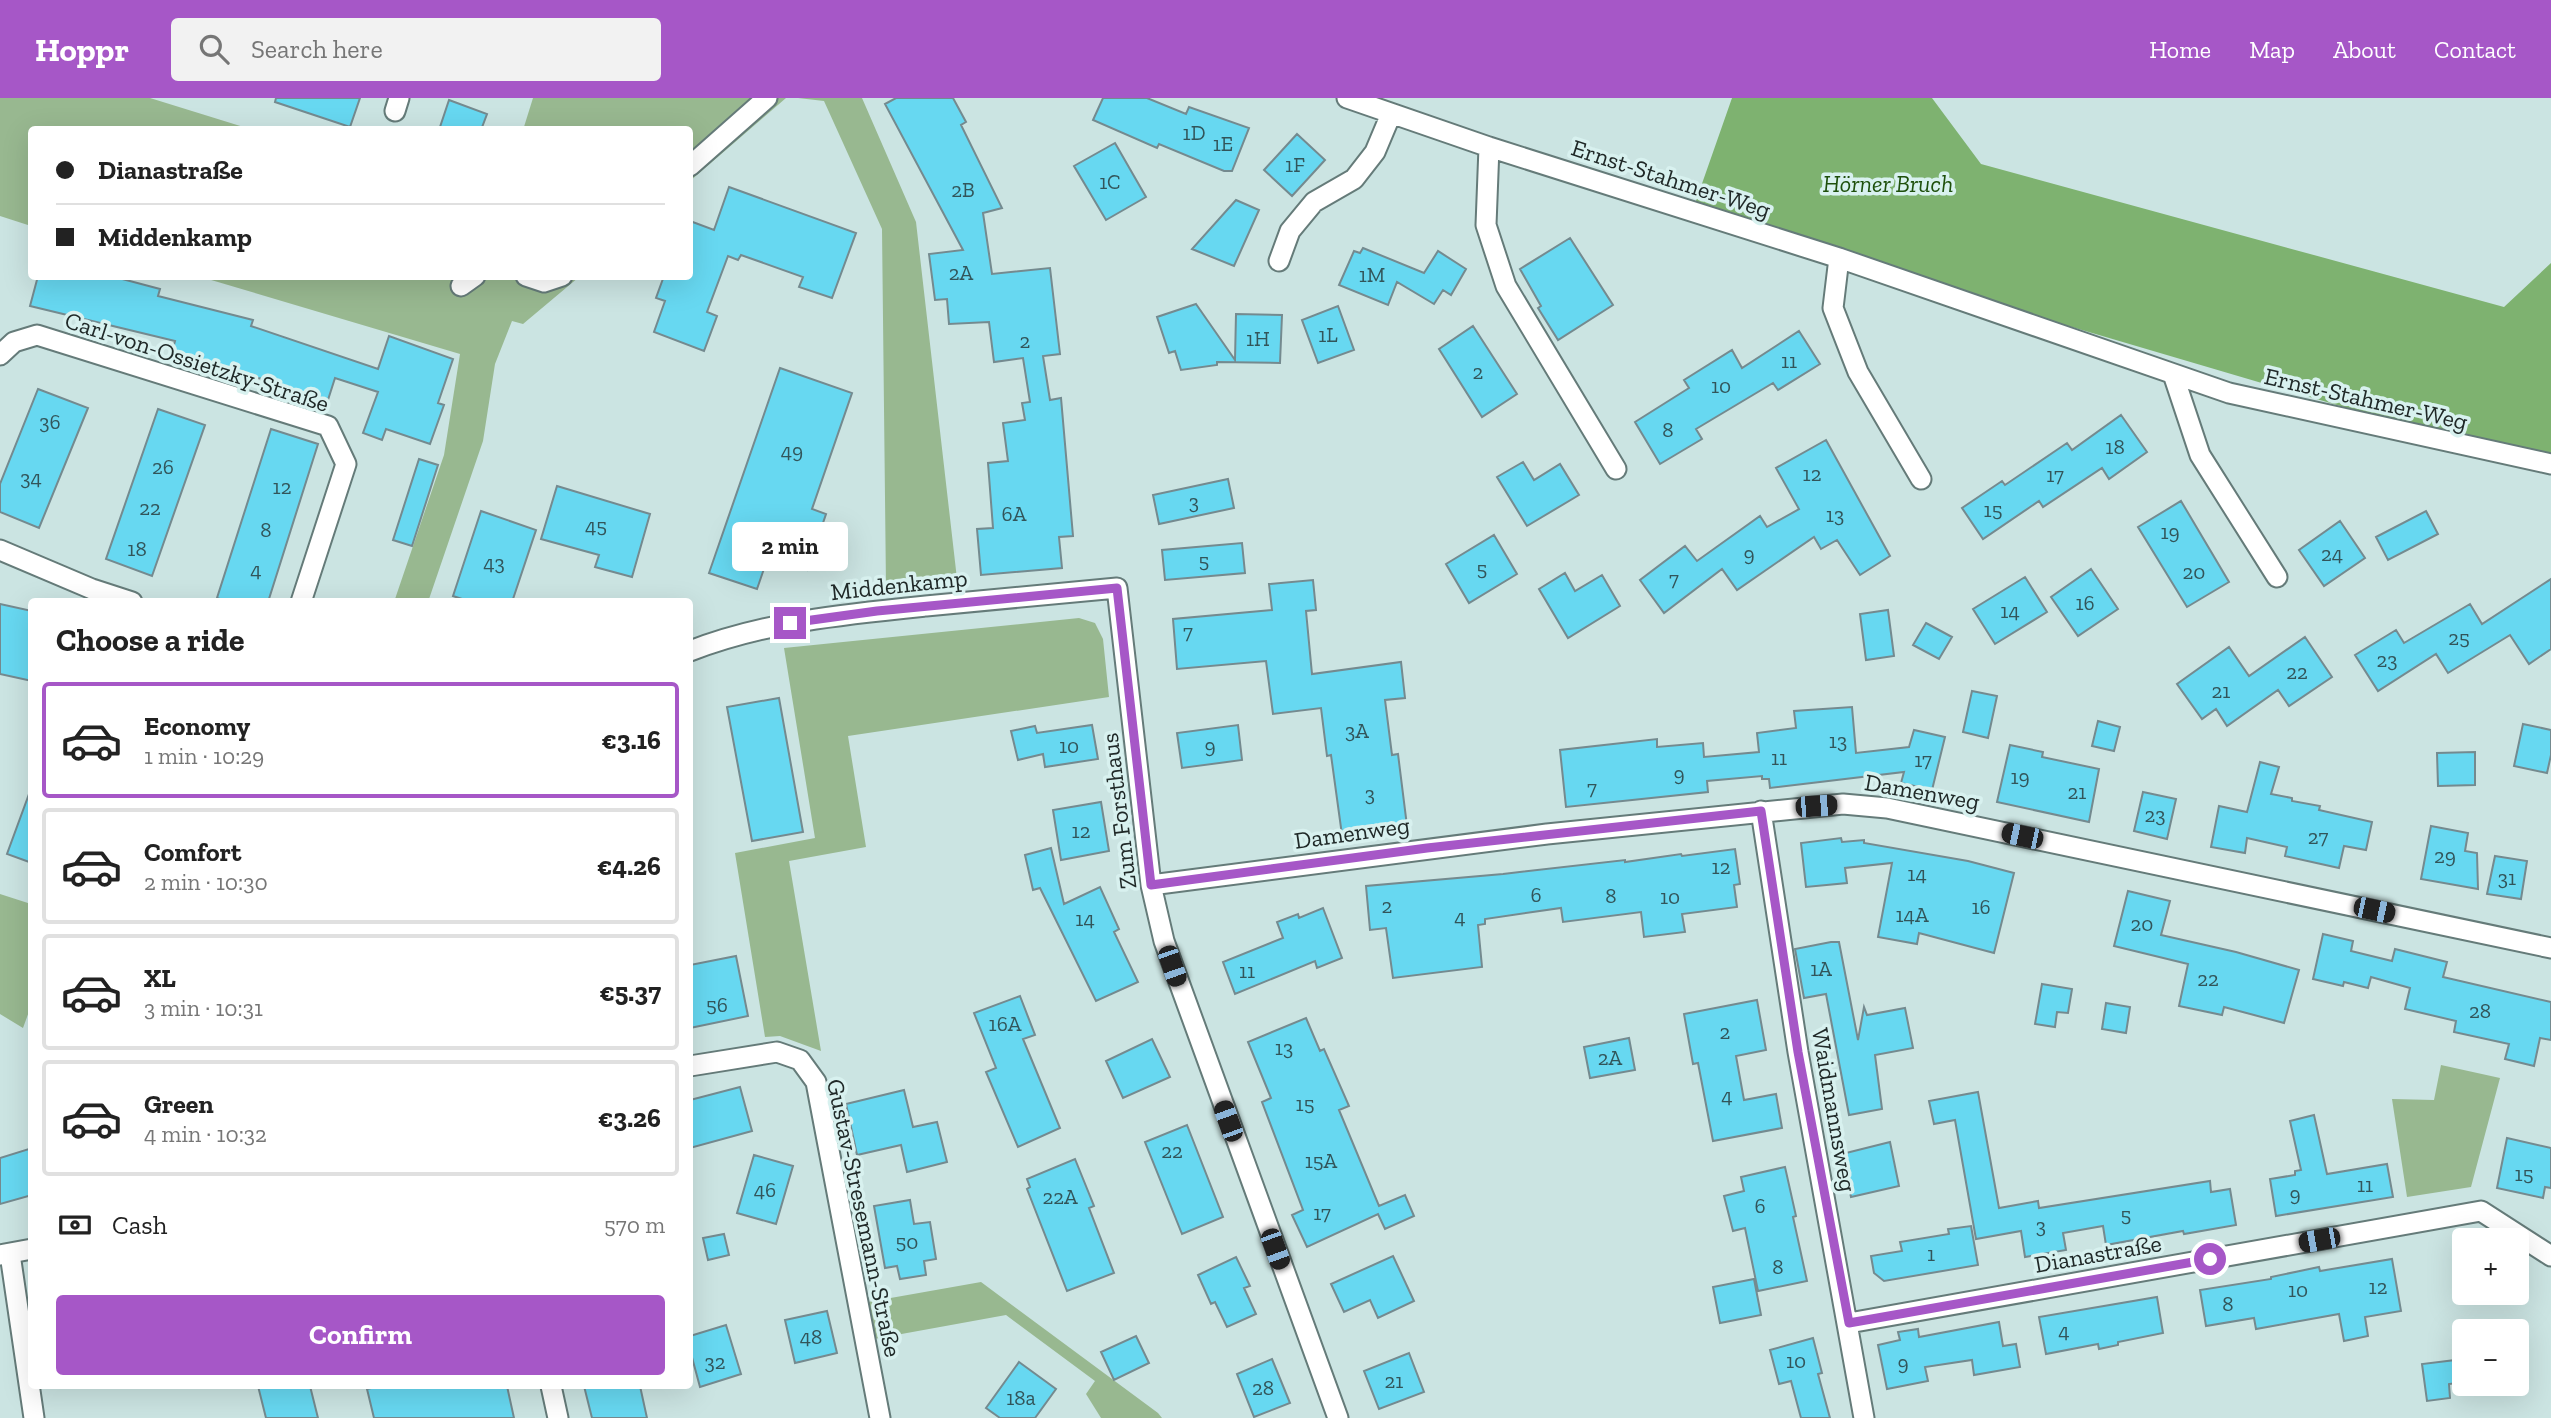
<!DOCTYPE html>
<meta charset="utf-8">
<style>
body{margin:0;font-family:"Zilla Slab",serif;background:#f2f2f2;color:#222;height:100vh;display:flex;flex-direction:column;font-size:26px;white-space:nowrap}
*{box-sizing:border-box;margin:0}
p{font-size:23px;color:#767676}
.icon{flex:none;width:38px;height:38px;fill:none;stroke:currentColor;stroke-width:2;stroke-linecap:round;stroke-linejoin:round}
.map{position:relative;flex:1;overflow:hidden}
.sheet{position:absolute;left:28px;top:500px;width:665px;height:791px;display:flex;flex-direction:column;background:#fff;border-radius:7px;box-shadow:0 7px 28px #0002}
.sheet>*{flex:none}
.top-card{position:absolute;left:28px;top:28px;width:665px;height:154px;border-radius:7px;box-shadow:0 7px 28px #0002;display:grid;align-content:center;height:154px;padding:0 28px;background:#fff}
.buttons{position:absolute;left:2452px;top:1130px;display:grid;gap:14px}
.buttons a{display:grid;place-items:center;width:77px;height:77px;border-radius:7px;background:#fff;box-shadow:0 7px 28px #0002;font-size:35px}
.end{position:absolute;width:32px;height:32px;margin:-16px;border:9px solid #a657c7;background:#fff;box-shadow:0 0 0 4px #fff}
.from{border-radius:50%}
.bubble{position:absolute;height:49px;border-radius:7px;background:#fff;box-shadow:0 7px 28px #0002;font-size:23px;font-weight:700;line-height:49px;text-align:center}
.car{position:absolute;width:21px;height:42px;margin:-21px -10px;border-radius:9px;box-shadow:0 0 5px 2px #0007;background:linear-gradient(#222 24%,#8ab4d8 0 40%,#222 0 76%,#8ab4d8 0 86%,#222 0)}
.top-card b{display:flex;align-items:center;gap:24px;height:66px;font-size:26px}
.top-card b+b{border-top:2px solid #e0e0e0}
.top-card i{width:18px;height:18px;background:#222}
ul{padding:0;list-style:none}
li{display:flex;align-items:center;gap:21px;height:116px;margin:0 14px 10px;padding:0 14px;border:4px solid #e0e0e0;border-radius:7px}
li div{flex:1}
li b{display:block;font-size:26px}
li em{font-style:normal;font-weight:700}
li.selected{border-color:#a657c7}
li>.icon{width:63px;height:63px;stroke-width:1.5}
h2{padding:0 28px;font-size:32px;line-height:84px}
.pay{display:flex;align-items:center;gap:18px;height:77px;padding:0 28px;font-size:26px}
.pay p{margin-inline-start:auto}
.primary-button{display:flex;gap:14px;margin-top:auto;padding:14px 28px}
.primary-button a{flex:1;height:80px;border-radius:7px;background:#a657c7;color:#fff;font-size:28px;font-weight:700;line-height:80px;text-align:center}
header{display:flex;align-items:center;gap:42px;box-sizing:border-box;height:98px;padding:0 35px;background:#a657c7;color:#fff}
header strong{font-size:33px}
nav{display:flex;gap:38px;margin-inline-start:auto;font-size:24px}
.search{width:490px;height:63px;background:#f2f2f2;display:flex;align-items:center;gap:18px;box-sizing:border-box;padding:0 24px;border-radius:7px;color:#767676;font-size:26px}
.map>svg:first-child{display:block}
</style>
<header>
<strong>Hoppr</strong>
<div class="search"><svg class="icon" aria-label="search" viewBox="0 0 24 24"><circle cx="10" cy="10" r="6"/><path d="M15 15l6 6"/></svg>Search here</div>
<nav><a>Home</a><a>Map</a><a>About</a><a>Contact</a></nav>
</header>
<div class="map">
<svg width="2551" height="1320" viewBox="0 0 2551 1320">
<rect width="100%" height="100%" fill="#cbe4e2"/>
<path fill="#98b890" d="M0,0H150L250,31L32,32L31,128L0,118Z
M533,0H786L690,83V32H523Z
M798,0H862L916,124L957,481L886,489L882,131L824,3Z
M201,179H579L523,226L512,223L495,266L483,343L428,504H394L444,357L460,256Z
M1079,520L1095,525L1103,541L1109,599L848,638L866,749L789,763L821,953L780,938L765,939L735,755L815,740L784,550Z
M0,796L31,806V908L23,930L0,916Z
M2441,967L2500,980L2471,1089L2407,1099L2392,1001L2434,1002Z
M981,1184L1158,1315L1162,1320H1101L1086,1296L1095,1283L1006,1217L874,1241L868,1204Z"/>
<path fill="#7eb270" d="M1732,0H1932L1981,66L2504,209L2551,165V370L1691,117Z"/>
<path fill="#67d8f1" stroke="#748a8f" stroke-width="2" d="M276,0H360L350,29L275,4Z
M896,0H953L966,24L961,27L1002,110L983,115L992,176L1050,170L1060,256L1043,258L1050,302L1061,300L1073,438L1059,439L1062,470L981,477L977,431L993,430L988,365L1008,363L1003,325L1025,322L1022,305L1030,304L1023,260L994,264L989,224L949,226L947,201L935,202L929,156L963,152L885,6Z
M1103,0H1147L1186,16L1189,9L1249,30L1232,73H1224L1159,46L1157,50L1093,22Z
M449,2L487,16L481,32H439Z
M1297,36L1325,62L1292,98L1264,72Z
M1115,45L1146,99L1106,122L1074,68Z
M729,89L856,135L832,200L799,189L803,179L741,157L738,162L728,158L707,214L717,218L704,253L654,234L665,203L656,200L664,178H690V123L714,132Z
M1236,102L1259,112L1234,168L1192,151Z
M1570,140L1613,207L1558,242L1538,210L1541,208L1520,171Z
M1363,150L1424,175L1438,153L1466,171L1451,197L1443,192L1434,206L1397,184L1388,207L1339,187L1354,153L1360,155Z
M38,178H111L160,191L158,198L253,222L251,228L378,271L389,238L453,261L438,305L444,307L430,346L386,331L382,342L363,335L378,294L335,280L327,305L261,283L262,281L171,258L175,243L30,208Z
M1196,206L1235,262L1236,216L1282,217L1280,265L1217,264V267L1181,272L1175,253L1169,255L1157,219Z
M1338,208L1354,252L1318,265L1302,222Z
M1473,228L1517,296L1482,319L1439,251Z
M1799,233L1820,266L1778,292L1773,285L1696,331L1702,341L1660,366L1635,324L1689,290L1684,282L1732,252L1742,270Z
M780,270L852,295L812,411L826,416L807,472L791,466L790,469L767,462L757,491L709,475Z
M38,291L88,310L39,430L0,414V386Z
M158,311L205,327L152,478L106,461Z
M2121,317L2147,354L2109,381L2102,370L2043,409L2039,403L1983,441L1962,410L2002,383L2005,387L2067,345L2072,352Z
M271,331L318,346L268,504H228L217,500Z
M1826,342L1890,458L1860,477L1837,442L1821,451L1814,439L1737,492L1722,471L1664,515L1640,482L1685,448L1697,463L1760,418L1767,429L1799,411L1776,370Z
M419,361L438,367L412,448L393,442Z
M1523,364L1534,382L1560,366L1579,397L1527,428L1497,379Z
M1228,381L1234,410L1159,426L1153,397Z
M557,388L650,416L632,479L595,469L599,457L541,441Z
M2181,403L2229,484L2187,509L2138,429Z
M481,413L536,432L512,504H471L453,498Z
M2426,413L2438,436L2388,462L2376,439Z
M2340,423L2365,460L2324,488L2299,452Z
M1494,437L1517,476L1469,505L1446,466Z
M1242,445L1245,475L1165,482L1162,452Z
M2091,471L2118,511L2078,538L2051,499Z
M1565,475L1575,493L1602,477L1620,508L1568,540L1539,491Z
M2025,479L2047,514L1995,546L1973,511Z
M2551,481V551L2529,566L2510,537L2448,575L2436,556L2378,593L2355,557L2396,532L2404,545L2470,506L2482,526Z
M1313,482L1316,512L1306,513L1312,576L1401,564L1405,600L1385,602L1392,657L1398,656L1407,728L1342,737L1331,657L1327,658L1321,610L1273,616L1266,563L1177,571L1173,521L1272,512L1269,486Z
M0,506L32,513V583L0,576Z
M1888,512L1894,558L1866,562L1860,516Z
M1926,525L1952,539L1939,561L1913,547Z
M2305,539L2332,579L2289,608L2278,592L2227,628L2216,611L2202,621L2177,586L2229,549L2249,578Z
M1972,593L1997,598L1988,640L1963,634Z
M779,600L803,734L752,743L727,609Z
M1852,609L1856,655L1909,649L1914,632L1945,639L1932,692L1901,685L1904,674L1770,690L1769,681H1762V678L1707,683L1708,694L1566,709L1560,652L1657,641V649L1703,645L1704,659L1759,654L1757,635L1796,630L1794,613Z
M2098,623L2120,629L2114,653L2092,648Z
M2523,626L2551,632V657L2547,675L2514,668Z
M1092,627L1098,661L1045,669L1043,656L1018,662L1011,633L1035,628L1037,635Z
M1238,627L1242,662L1182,670L1177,635Z
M2010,647L2043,654L2042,659L2099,671L2089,724L1997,704Z
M2475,654V687L2438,688L2437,655Z
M2260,664L2279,669L2271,696L2292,700V703L2320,708L2319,712L2372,724L2366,752L2344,748L2339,770L2285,758L2287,749L2247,740L2245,755L2211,749L2219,708L2247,714Z
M2143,694L2176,701L2167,741L2134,733Z
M29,696H32V765L7,756Z
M1101,704L1109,753L1061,762L1053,712Z
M2431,728L2468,735L2465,753L2477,755L2478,791L2421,781Z
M1841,740L1842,744L1864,742V745L1968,763L2014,775L1994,855L1919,835L1917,846L1878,839L1892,765L1845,770L1847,785L1806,789L1801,745Z
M1051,750L1064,806L1100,789L1119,831L1114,834L1138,884L1096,903L1040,790L1033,792L1025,757Z
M1735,751L1740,786L1734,787L1737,809L1682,816L1685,834L1644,839L1641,814L1563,824L1561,810L1485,821V826L1478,827L1482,869L1393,880L1386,830L1370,832L1366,788L1503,776L1625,762V764L1681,756L1682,758Z
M2495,758L2527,763L2521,801L2487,796Z
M2128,793L2170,803L2161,837L2236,854L2299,872L2284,925L2224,909L2222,917L2179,908L2188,866L2114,848Z
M1323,810L1342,860L1317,870L1315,863L1235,896L1223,864L1283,840L1277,824L1298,816L1299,820Z
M2323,836L2353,843L2351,853L2392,863L2395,851L2447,864L2443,879L2551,904V942L2540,940L2534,968L2505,961L2509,946L2454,934L2456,923L2405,911L2410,890L2371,879L2368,890L2344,884L2343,888L2313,881Z
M1831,844H1839L1858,942L1864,909L1867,917L1905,910L1913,950L1875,957L1882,1011L1849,1017L1826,896L1804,900L1795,851Z
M736,858L748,918L690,930V867Z
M2042,886L2072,891L2068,915L2057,914L2055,929L2035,926Z
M1020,898L1035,937L1023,941L1060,1030L1018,1049L986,974L996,970L974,915Z
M1757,902L1766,952L1736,958L1744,1002L1776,996L1782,1030L1713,1043L1698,965L1693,966L1684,916Z
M2106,905L2130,909L2126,935L2102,931Z
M1306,920L1320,953L1324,951L1349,1008L1339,1012L1379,1108L1405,1097L1414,1118L1385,1131L1378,1116L1307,1149L1292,1117L1303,1112L1262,1004L1271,1000L1248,944Z
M1629,940L1635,972L1590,980L1584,949Z
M1152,941L1170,979L1123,1000L1106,963Z
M740,989L752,1033L690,1050V1002Z
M904,992L913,1029L937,1024L947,1064L907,1074L901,1047L857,1057L846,1006Z
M1978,994L1999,1110L2038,1103L2039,1110L2210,1083L2211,1094L2230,1091L2236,1127L2184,1136L2183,1133L2106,1147L2103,1128L2063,1135L2066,1152L2025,1159L2021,1133L1976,1141L1955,1022L1934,1026L1929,1003Z
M2314,1017L2327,1076L2387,1066L2393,1099L2276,1118L2270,1081L2295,1077V1073L2301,1072L2290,1023Z
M1187,1027L1223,1119L1182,1136L1145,1044Z
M2507,1040L2551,1050V1090L2545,1089L2543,1100L2497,1090Z
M1890,1044L1899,1088L1851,1099L1842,1056Z
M32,1050V1097L0,1106V1060Z
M754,1057L793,1068L776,1126L737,1115Z
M1075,1061L1094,1108L1089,1110L1114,1175L1067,1193L1027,1091L1030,1089L1027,1081Z
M1785,1069L1796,1118L1793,1119L1807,1183L1758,1193L1745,1130L1733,1133L1724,1098L1744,1093L1741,1079Z
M910,1102L914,1126L930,1124L936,1161L924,1163L926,1177L900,1181L897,1168L885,1170L874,1108Z
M1971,1128L1978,1167L1884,1183L1874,1175L1871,1158L1902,1153L1900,1144L1949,1136L1948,1131Z
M724,1136L729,1157L708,1162L703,1140Z
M1393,1158L1414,1203L1378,1220L1370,1202L1344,1214L1331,1186Z
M1236,1159L1250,1188L1244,1190L1256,1216L1227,1229L1215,1204L1211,1206L1198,1177Z
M2392,1161L2401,1213L2365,1219L2368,1238L2344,1243L2339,1216L2256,1231L2254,1220L2206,1228L2200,1192L2271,1181V1179L2319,1169L2320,1173Z
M1754,1181L1761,1217L1720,1225L1713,1189Z
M2157,1199L2163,1235L2118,1244V1247L2099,1251L2098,1246L2046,1256L2039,1219Z
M827,1213L837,1255L795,1265L785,1222Z
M1999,1224L2003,1248L2016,1246L2020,1269L1974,1277L1972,1262L1925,1269L1928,1283L1887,1291L1878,1247L1900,1242L1898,1234L1918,1231L1919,1239Z
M726,1227L741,1276L700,1289L690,1252V1238Z
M1136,1238L1149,1265L1114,1282L1101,1254Z
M1813,1240L1822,1275L1818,1276L1830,1320H1801L1791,1283L1779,1286L1770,1252Z
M1409,1255L1424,1294L1379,1311L1364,1273Z
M1272,1261L1290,1305L1254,1319L1237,1276Z
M2464,1261V1284L2449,1286L2450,1300L2427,1303L2422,1266Z
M1019,1264L1056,1291L1035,1320H1000L986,1310Z
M258,1288H310L318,1320H266Z
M380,1288H507L514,1320H374L367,1291Z
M584,1288H640L647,1320H592Z"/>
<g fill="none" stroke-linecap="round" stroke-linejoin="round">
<g stroke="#657b79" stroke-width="23">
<path id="minor" d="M1347,0L1489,49L1839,160L2229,295L2551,366
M395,13L399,0
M1489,49L1486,127L1506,188L1616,371
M690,68L767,0
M1839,160L1833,210L1858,274L1921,381
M1279,163L1290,133L1314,104L1354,81L1375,54L1391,16
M526,178L544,184L562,178
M461,188L475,178
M0,257L14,244L37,237L328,328L346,366L301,504
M2173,276L2200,357L2277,479
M0,452L92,491L132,504
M690,553C764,524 846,516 926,508C989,502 1053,496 1117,490L1151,787L1164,843L1338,1320
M1761,713L1798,954L1864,1320
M1151,787L1547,736L1843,706L1887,710L2551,850
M690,968L777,954L800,962L816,984L880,1320
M10,1156L34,1320
M0,1157L32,1151
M1849,1225L2481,1113L2551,1158
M551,1288L558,1320"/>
</g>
<use href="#minor" stroke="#fff" stroke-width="19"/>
</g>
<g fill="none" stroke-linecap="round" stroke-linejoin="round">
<path stroke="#a657c7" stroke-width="9" d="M790,525L877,513L1117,490L1151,787L1427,750L1761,713L1798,954L1849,1225L2210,1161"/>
</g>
<g text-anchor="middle" stroke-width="7" stroke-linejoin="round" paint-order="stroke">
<g font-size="21" fill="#32555a">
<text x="1194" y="42">1D</text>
<text x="1223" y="53">1E</text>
<text x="1295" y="74">1F</text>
<text x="1110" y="91">1C</text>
<text x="963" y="99">2B</text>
<text x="961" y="182">2A</text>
<text x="1372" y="184">1M</text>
<text x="1328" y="244">1L</text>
<text x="1258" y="248">1H</text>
<text x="1025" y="250">2</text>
<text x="1789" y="270">11</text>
<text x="1478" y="281">2</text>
<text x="1721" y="295">10</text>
<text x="50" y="331">36</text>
<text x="1668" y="339">8</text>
<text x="2115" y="356">18</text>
<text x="792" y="360">49</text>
<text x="163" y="376">26</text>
<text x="1812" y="383">12</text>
<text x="2055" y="384">17</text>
<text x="31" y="387">34</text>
<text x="282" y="396">12</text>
<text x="1194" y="411">3</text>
<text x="150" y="417">22</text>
<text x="1993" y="419">15</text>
<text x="1014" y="423">6A</text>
<text x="1835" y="424">13</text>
<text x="596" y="435">45</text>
<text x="266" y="439">8</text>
<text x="2170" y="441">19</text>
<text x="137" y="458">18</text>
<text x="1749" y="463">9</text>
<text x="2332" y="463">24</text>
<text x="1204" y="470">5</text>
<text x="494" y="472">43</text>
<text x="1482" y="478">5</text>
<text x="256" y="479">4</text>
<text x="2194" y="481">20</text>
<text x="1674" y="488">7</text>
<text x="2085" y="512">16</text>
<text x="2010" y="520">14</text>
<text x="1188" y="541">7</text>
<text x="2459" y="547">25</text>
<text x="2387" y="569">23</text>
<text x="2297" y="581">22</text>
<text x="2221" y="600">21</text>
<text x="1357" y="640">3A</text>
<text x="1838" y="650">13</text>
<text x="1069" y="655">10</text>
<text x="1210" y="655">9</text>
<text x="1779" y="667">11</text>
<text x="1923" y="669">17</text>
<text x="1679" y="683">9</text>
<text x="2020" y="686">19</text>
<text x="1592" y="697">7</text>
<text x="2077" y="701">21</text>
<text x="1370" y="703">3</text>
<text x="2155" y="724">23</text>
<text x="1081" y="740">12</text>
<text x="2318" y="746">27</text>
<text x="2445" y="765">29</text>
<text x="1721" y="776">12</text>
<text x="1917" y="783">14</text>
<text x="2507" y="787">31</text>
<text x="1536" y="804">6</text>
<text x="1611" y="805">8</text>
<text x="1670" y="806">10</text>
<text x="1387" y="815">2</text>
<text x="1981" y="816">16</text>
<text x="1912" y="824">14A</text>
<text x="1460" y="826">4</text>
<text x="1085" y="828">14</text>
<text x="2142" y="833">20</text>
<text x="1821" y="878">1A</text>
<text x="1247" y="880">11</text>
<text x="2208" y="888">22</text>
<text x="717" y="914">56</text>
<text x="2480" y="920">28</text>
<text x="1005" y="933">16A</text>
<text x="1725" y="941">2</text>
<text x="1284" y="957">13</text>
<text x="1610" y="967">2A</text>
<text x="1727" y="1005">4</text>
<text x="1305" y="1013">15</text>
<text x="1172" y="1060">22</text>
<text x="1321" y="1070">15A</text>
<text x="2524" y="1083">15</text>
<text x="2365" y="1094">11</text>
<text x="765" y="1099">46</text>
<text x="2295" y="1103">9</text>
<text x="1060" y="1106">22A</text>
<text x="1760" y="1115">6</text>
<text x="1322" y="1122">17</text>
<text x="2126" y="1124">5</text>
<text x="2041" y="1135">3</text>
<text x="907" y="1151">50</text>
<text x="1931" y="1163">1</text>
<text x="1778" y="1176">8</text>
<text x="2378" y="1196">12</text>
<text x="2298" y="1199">10</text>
<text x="2228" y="1213">8</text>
<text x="2064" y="1240">4</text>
<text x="811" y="1246">48</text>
<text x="1796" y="1270">10</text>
<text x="715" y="1271">32</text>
<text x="1903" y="1272">9</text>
<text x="1394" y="1290">21</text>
<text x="1263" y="1297">28</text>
<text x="1021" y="1307">18a</text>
</g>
<g font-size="24" fill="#202928" stroke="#d8f1ef">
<text transform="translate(1671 81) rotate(18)" y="8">Ernst-Stahmer-Weg</text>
<text transform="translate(197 264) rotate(18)" y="8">Carl-von-Ossietzky-Straße</text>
<text transform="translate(2366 301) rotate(13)" y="8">Ernst-Stahmer-Weg</text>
<text transform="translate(899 487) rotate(-6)" y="8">Middenkamp</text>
<text transform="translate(1922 694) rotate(10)" y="8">Damenweg</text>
<text transform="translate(1119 713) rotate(-97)" y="8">Zum Forsthaus</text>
<text transform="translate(1352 735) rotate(-8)" y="8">Damenweg</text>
<text transform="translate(1834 1012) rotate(80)" y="8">Waidmannsweg</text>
<text transform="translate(864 1120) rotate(78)" y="8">Gustav-Stresemann-Straße</text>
<text transform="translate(2098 1156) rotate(-10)" y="8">Dianastraße</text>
</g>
<g font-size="24" font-style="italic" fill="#1e500c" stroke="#d8f1ef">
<text x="1888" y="94">Hörner Bruch</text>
</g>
</g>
</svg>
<div class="buttons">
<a>+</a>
<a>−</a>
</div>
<i class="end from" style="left:2210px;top:1161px"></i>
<i class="end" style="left:790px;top:525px"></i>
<div class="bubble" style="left:732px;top:424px;width:116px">2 min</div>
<i class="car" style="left:1816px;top:708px;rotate:86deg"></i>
<i class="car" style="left:2022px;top:738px;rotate:282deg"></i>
<i class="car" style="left:2374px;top:812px;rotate:102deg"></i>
<i class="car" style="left:1172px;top:868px;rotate:161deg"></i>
<i class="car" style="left:1228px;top:1023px;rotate:340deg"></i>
<i class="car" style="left:2319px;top:1142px;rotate:260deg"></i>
<i class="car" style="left:1275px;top:1151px;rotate:160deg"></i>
<div class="top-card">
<b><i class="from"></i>Dianastraße</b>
<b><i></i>Middenkamp</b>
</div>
<section class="sheet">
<h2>Choose a ride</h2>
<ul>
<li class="selected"><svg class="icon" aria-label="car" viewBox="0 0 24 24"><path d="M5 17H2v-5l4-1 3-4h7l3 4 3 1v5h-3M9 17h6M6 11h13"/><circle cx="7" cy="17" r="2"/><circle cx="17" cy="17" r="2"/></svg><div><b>Economy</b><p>1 min · 10:29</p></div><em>€3.16</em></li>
<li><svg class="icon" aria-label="car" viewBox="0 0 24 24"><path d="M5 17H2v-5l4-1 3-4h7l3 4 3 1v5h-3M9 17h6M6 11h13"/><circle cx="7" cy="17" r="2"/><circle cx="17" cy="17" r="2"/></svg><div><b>Comfort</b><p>2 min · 10:30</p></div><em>€4.26</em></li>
<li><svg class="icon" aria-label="car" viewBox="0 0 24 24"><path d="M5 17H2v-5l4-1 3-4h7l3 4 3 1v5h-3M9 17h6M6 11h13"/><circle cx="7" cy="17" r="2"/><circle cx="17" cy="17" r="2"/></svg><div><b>XL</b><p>3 min · 10:31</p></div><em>€5.37</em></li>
<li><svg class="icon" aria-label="car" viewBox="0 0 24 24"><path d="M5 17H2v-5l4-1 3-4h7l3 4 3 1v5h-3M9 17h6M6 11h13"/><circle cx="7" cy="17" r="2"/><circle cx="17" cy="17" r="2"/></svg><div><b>Green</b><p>4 min · 10:32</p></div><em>€3.26</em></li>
</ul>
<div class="pay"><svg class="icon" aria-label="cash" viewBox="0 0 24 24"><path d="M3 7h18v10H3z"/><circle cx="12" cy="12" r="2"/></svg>Cash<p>570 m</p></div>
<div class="primary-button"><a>Confirm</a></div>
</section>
</div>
